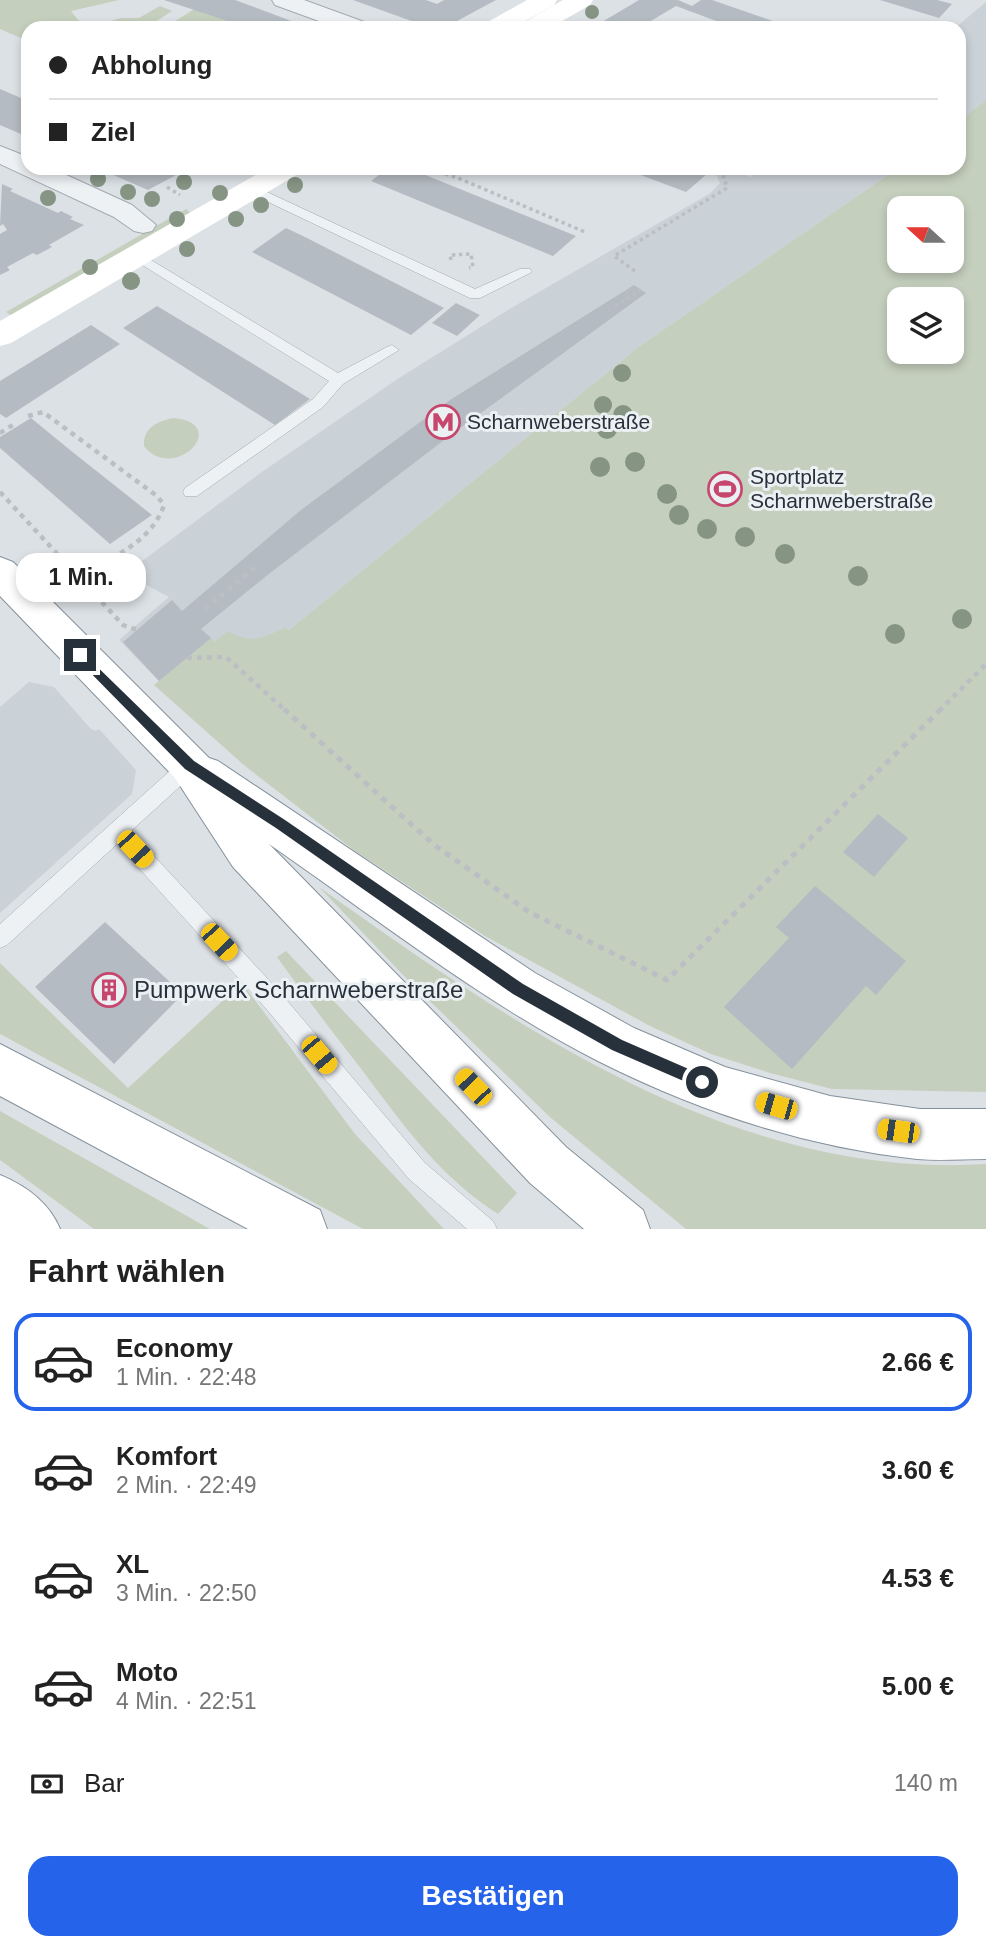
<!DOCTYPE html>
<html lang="de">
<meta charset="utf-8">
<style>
body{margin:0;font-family:Arial,sans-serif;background:#f6f6f6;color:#222;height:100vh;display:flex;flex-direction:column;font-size:26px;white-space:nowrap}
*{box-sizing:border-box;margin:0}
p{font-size:23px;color:#767676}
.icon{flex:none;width:38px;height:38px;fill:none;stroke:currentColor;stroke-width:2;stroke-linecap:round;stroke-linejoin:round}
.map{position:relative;height:1229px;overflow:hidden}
.details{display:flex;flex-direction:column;background:#fff;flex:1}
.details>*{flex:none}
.banner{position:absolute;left:21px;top:21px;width:945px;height:154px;border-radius:21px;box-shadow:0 4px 10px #0003;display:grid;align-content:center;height:154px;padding:0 28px;background:#fff}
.needle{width:46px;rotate:291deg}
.fabs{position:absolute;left:887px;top:196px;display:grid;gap:14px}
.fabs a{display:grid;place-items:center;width:77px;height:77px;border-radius:14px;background:#fff;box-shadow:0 4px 10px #0003;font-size:35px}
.end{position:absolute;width:32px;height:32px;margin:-16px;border:9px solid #27313b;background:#fff;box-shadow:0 0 0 4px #fff}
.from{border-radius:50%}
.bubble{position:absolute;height:49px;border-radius:21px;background:#fff;box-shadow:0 4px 10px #0003;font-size:23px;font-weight:700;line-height:49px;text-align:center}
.car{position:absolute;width:21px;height:42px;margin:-21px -10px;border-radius:9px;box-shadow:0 0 5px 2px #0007;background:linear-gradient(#f5c518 24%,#345 0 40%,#f5c518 0 76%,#345 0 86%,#f5c518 0)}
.banner b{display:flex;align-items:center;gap:24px;height:66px;font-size:26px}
.banner b+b{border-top:2px solid #e0e0e0}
.banner i{width:18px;height:18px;background:#222}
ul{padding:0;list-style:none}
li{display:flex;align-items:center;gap:21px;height:98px;margin:0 14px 10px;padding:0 14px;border:4px solid transparent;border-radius:21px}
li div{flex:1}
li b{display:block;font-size:26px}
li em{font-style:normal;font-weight:700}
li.selected{border-color:#2563eb}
li>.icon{width:63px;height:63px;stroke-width:1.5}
h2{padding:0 28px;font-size:32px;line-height:84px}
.pay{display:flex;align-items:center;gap:18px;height:77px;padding:0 28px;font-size:26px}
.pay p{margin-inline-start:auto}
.action{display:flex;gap:14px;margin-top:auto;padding:14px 28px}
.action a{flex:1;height:80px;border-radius:21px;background:#2563eb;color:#fff;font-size:28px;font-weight:700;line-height:80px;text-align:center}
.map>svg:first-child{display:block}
</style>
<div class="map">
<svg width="986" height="1229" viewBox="0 0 986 1229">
<rect width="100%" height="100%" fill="#dce1e5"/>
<path fill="#cad1d7" d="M986,2V100L959,121V28H955Z
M726,168L750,177L765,168H898L640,346L289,630L285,627L266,638L252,640L237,637L215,642L211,639L159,681L119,640L169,597L143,583L121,597L110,585L259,474L399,378L513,307L709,194L720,183L717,177Z
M29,682L54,687L90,728L95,731L99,729L136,770L132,794L0,913V707Z"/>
<path fill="#c5cfbd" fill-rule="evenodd" d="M0,0H119L71,11L78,20L96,25L121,18H139L160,6L172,11L146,28H28V41L0,29Z
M196,8L242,26L239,28H164Z
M986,100V1092L832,1089L770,1073L711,1054L650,1026L485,936L355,851L245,766L154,685L211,638L215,642L228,631C250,644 264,639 285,627L289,630L640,346L898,168H959V121ZM900,208H952V261H900ZM900,299H952V352H900Z
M186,209L192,214L12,316L6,312Z
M174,418C232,424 174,484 144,446C143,428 157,421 174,418Z
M319,887C514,1026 735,1180 986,1164V1229H686L551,1118L407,979Z
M286,951L517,1193L498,1214C439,1176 404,1126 362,1070C333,1033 305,996 277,957Z
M0,963L128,1088L242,983L355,1134L444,1229H363L0,1034Z
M0,1111L210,1229H94L0,1160Z"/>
<path fill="#b4bbc2" d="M164,0H235L310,28H249Z
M353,0H426L437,4L444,0H496L444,28H431Z
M639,0H678L692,6L701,0H712L793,28H735L676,6L639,28H592Z
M880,0H937L952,4L939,18Z
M0,89L28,101V137L0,125Z
M97,168H189L148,190Z
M388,168H408L576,236L553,256L371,181Z
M622,168H692L707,174L686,192Z
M2,184L13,189L10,191L58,213L61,211L73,217L70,219L84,225L49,245L52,247L37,255L33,253L7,267L10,270L0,275V234L7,230L3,224L0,226Z
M286,228L305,237L444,308L411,335L252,252Z
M634,285L646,293L452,434L270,573L201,629L211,638L159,681L123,642L172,600L182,611L301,510L450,400Z
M456,303L480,315L457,336L432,323Z
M157,306L227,348L310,399L275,425L123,328Z
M91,325L120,344L6,418L0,414V381Z
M31,418L70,450L152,515L110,544L0,448V437Z
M878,814L908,838L874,877L843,852Z
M815,886L906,961L876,995L866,986L792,1069L724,1007L789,938L776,927Z
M105,922L183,994L114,1064L35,987Z"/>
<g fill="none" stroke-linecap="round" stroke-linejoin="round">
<g stroke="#a2a9af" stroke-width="1">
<path id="service" d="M252,185L475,289L520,269H530L532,272L480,298H470L247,192V186Z
M136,251L338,373L387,347L392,345L399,350L343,384L323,407L197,496H185L183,492L185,488L313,399L329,381L131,258L129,255Z
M190,757L197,759L200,765L197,771L131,831L278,990L425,1163L493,1221L497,1229H467L409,1179L262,1004L117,844L7,945L0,948V924L183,759Z"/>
</g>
<g stroke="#a2a9af" stroke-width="2">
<path id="minor" d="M272,0H304L367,23L370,28H338L275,5Z
M0,146L28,157V168H51L132,205L156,225L152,231L143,233L134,231L114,217L0,164Z"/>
</g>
<g stroke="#84919b" stroke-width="2">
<path id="motorway" d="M0,557L13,562L209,758L218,761L535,973L634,1028L725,1067L830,1096L920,1109H986V1159C963,1159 940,1161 917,1159C806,1147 700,1112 600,1062C485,1004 376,918 269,844L566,1147L643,1210L650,1229H584L530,1183L233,867L175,778L0,596Z
M0,1044L320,1210L327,1229H248L0,1096Z
M0,1175C26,1186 49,1202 60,1229H0Z"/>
</g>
<path stroke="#babfc4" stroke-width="3.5" stroke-dasharray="3.5 3.5" stroke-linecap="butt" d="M425,168L458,178L585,232
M167,187L180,195
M451,260L450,255L471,254L473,267L469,268
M635,271L614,256L727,188L724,177L706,168
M615,306L641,290"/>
<path stroke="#babfc4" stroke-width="4.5" stroke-dasharray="5 5" stroke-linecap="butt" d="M28,416L43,412L157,496L164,505C151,543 112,557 79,576
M0,433L16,423
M0,492L123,625L137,630
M205,609L259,564
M187,658L226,657L286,711
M939,711L986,664"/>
<path stroke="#babfc4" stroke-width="5" stroke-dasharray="6 6" stroke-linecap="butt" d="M284,709L433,844L529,912L667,980L941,709"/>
<use href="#service" fill="#eef1f4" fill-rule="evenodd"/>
<use href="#minor" fill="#eef1f4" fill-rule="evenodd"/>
<path fill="#fff" fill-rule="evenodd" d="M527,0H557L554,5L513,28H483L486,23Z
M563,0H593L590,5L550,28H520L523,23Z
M268,168H302L298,174L11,343L0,346V321Z"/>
<use href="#motorway" fill="#fff" fill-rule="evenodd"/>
</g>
<g fill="#869484">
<circle cx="592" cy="12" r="7"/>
<circle cx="98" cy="179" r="8"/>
<circle cx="184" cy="182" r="8"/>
<circle cx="295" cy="185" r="8"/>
<circle cx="128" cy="192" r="8"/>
<circle cx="220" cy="193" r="8"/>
<circle cx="48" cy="198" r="8"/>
<circle cx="152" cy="199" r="8"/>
<circle cx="261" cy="205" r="8"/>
<circle cx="177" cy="219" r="8"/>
<circle cx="236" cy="219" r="8"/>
<circle cx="187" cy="249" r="8"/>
<circle cx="90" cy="267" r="8"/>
<circle cx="131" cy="281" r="9"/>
<circle cx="622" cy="373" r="9"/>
<circle cx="603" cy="405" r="9"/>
<circle cx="623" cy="415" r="10"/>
<circle cx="607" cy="429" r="10"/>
<circle cx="635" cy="462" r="10"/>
<circle cx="600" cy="467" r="10"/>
<circle cx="667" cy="494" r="10"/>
<circle cx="679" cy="515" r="10"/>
<circle cx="707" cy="529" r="10"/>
<circle cx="745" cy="537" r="10"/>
<circle cx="785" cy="554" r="10"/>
<circle cx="858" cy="576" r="10"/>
<circle cx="962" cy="619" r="10"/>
<circle cx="895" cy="634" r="10"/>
</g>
<path fill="#27313b" d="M80,650L194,761L285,820L523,984L622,1040L707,1077L709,1082L707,1087L702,1089L612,1050L513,994L276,828L185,769L76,658L74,655Z"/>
<defs>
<g id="metro-ring" transform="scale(1.75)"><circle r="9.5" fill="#ebf0f3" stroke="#c6466d" stroke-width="1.5"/><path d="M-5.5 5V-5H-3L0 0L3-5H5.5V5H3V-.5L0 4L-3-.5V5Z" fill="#c6466d"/></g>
<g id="stadium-ring" transform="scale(1.75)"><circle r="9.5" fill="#ebf0f3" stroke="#c6466d" stroke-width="1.5"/><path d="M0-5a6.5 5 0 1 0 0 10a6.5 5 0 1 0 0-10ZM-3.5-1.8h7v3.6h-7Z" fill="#c6466d"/></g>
<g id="building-ring" transform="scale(1.75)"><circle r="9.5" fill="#ebf0f3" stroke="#c6466d" stroke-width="1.5"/><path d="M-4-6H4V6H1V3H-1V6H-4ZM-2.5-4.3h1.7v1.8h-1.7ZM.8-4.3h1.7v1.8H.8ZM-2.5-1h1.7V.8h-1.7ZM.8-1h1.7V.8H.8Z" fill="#c6466d"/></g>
</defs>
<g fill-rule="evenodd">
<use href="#metro-ring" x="443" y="422"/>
<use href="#stadium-ring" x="725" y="489"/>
<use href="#building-ring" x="109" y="990"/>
</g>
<g text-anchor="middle" stroke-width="6" stroke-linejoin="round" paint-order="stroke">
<g font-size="21" fill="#27313b" stroke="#ebf0f3" text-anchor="start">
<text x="467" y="429">Scharnweberstraße</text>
<text x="750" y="484">Sportplatz<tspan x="750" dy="24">Scharnweberstraße</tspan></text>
</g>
<g font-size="24" fill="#27313b" stroke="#ebf0f3" text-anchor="start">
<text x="134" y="998">Pumpwerk Scharnweberstraße</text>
</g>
</g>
</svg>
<div class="fabs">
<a><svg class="needle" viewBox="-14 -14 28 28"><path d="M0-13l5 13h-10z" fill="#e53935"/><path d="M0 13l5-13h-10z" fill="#767676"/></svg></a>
<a><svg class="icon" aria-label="layers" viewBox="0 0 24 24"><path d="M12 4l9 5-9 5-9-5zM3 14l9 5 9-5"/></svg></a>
</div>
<i class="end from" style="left:702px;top:1082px"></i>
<i class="end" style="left:80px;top:655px"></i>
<div class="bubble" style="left:16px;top:553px;width:130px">1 Min.</div>
<i class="car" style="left:135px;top:849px;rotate:137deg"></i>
<i class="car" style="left:219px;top:942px;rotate:137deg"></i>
<i class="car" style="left:319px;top:1055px;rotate:140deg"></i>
<i class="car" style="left:473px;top:1087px;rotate:316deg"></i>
<i class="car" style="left:776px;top:1106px;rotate:286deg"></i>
<i class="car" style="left:898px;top:1131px;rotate:278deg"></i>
<div class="banner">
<b><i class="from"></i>Abholung</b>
<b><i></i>Ziel</b>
</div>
</div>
<section class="details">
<h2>Fahrt wählen</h2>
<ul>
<li class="selected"><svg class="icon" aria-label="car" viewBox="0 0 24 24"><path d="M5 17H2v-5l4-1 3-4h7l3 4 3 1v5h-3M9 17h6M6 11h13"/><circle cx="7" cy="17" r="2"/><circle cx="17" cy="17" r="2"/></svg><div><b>Economy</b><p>1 Min. · 22:48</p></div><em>2.66 €</em></li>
<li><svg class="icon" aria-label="car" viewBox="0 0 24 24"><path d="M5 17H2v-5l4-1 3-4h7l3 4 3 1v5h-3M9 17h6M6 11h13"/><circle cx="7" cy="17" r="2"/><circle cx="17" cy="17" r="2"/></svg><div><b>Komfort</b><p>2 Min. · 22:49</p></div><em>3.60 €</em></li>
<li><svg class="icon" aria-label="car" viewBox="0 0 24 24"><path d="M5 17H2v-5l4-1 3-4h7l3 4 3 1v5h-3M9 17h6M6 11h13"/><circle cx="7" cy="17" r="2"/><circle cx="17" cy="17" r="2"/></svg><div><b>XL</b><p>3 Min. · 22:50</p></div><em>4.53 €</em></li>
<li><svg class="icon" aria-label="car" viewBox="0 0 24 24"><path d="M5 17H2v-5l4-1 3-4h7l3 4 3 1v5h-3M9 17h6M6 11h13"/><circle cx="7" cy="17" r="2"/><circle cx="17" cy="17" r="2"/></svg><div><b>Moto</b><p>4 Min. · 22:51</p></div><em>5.00 €</em></li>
</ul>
<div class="pay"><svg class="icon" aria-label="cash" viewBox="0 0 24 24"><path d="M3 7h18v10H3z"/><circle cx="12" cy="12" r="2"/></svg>Bar<p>140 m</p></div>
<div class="action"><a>Bestätigen</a></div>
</section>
